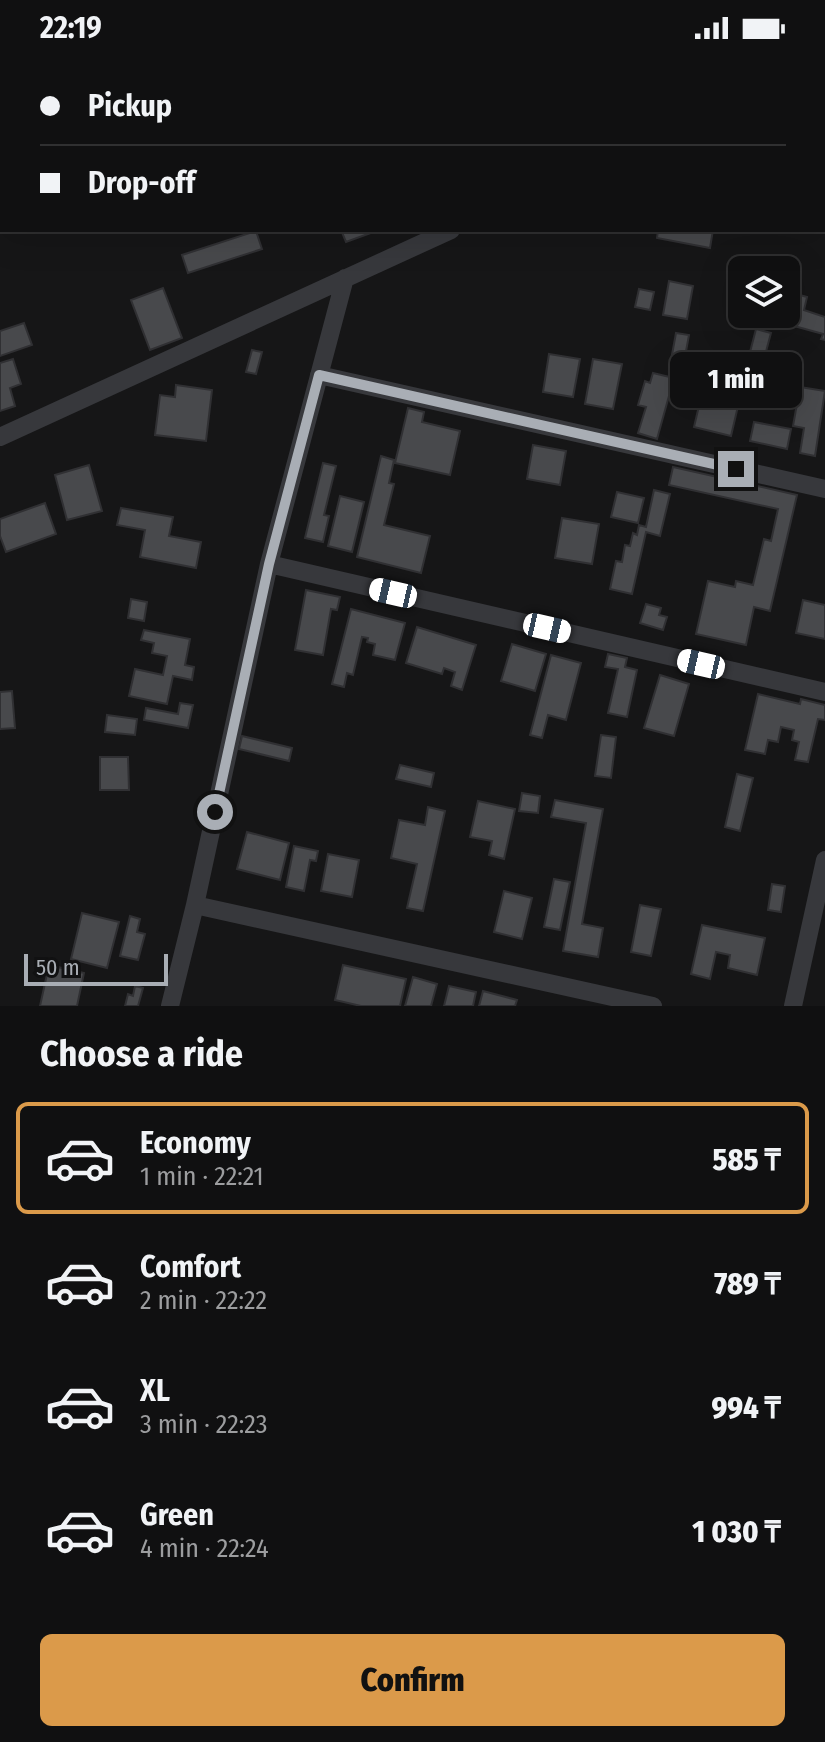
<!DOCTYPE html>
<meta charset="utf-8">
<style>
body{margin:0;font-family:"Fira Sans Condensed",sans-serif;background:#1e1e1f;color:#f1f3f6;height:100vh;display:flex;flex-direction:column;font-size:30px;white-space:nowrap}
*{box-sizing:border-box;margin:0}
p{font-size:26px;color:#9c9d9f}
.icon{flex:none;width:44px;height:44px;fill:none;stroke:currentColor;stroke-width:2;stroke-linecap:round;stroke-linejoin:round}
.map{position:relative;height:950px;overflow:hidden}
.details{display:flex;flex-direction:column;background:#101011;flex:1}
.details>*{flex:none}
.guide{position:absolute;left:0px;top:0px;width:826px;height:176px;box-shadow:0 8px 32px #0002,0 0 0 2px #303031;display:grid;align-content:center;height:176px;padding:0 40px;background:#101011}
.fabs{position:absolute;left:728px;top:200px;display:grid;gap:16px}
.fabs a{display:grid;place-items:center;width:72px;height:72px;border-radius:12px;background:#101011;box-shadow:0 8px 32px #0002,0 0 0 2px #303031;font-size:40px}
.scale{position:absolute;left:24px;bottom:20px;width:144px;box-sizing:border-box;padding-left:8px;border:4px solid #a9aeb5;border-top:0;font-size:22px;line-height:28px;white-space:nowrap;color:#a9aeb5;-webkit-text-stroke:6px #111112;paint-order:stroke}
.end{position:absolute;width:36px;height:36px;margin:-18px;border:10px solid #a9aeb5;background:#111;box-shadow:0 0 0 4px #111}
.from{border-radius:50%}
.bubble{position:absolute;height:56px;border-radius:12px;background:#101011;box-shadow:0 8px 32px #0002,0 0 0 2px #303031;font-size:26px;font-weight:800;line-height:56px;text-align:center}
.car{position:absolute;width:24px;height:48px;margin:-24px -12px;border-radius:10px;box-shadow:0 0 6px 2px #0007;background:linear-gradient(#fff 24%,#345 0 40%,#fff 0 76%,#345 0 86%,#fff 0)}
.guide b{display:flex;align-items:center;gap:28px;height:76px;font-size:30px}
.guide b+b{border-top:2px solid #303031}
.guide i{width:20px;height:20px;background:#f1f3f6}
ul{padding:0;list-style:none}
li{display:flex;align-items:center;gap:24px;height:112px;margin:0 16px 12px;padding:0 24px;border:4px solid transparent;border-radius:12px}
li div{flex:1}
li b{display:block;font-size:30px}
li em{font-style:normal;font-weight:800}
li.current{border-color:#db9a4a}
li>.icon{width:72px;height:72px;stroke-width:1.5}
h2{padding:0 40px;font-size:36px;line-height:96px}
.primary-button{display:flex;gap:16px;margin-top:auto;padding:16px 40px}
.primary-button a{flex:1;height:92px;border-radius:12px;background:#db9a4a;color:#111;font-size:32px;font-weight:800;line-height:92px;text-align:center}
.status{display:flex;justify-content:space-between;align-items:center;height:56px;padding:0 40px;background:#101011;direction:ltr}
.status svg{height:22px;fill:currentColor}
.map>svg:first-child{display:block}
</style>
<div class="status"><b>22:19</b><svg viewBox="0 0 49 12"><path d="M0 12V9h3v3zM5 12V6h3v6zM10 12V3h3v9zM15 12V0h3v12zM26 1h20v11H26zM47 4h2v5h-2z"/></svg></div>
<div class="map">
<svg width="825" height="950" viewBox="0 0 825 950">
<rect width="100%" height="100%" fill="#161617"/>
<path fill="#48494c" stroke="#303033" stroke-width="2" d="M341,174H379L346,186Z
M658,174H713L710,192L657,182Z
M256,175L262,193L188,217L182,199Z
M669,225L693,230L687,263L663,259Z
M163,232L182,282L150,294L131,244Z
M639,233L654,236L650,254L635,251Z
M789,236L807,241L804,254L825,261V284L821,283L823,278L776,265L778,258H786Z
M24,267L32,289L0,300V275Z
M756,273L771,277L764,303L749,300Z
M676,277L689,279L682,317L669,315Z
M252,294L262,296L256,318L246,316Z
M549,298L580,303L573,341L543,336Z
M13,303L21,328L10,332L15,350L0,355V307Z
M593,303L622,308L613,353L585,348Z
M653,317L674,322L657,383L638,377L646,351L638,349L645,325L650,327Z
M706,320L743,329L731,380L694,371Z
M176,329L212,334L206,385L155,379L160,339L175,341Z
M800,331L825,335L815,400L800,397L804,372L793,370Z
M408,352L424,356L422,366L460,375L450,419L395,407Z
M754,366L791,373L787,393L750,385Z
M533,389L566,395L560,429L527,423Z
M381,400L394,404L389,427L394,428L384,469L430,480L421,517L357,501Z
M323,407L336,410L324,459L329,460L323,486L305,482Z
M89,409L102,455L67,464L55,419Z
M673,411L797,439L770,555L754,551L746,589L696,578L708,525L735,531L736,525L753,529L764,483L771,485L778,453L669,429Z
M654,434L670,438L660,480L646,476L632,538L610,533L616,505L622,506L625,489L630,490L633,477L637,479L639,469L646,471Z
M617,436L644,442L638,467L611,461Z
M340,440L364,446L352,496L328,490Z
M45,447L56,478L6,496L0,480V463Z
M121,452L173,461L169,480L201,486L196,512L140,501L145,474L117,469Z
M562,462L599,468L592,508L555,502Z
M306,534L340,541L337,554L331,553L323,599L295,594Z
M131,543L147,546L144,565L128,562Z
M803,544L825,549V583L796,577Z
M646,548L661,552L659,559L667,561L663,574L640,567Z
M351,553L405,567L395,604L373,599L375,588L367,586L368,582L362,581L353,619L347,617L344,631L332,628Z
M417,571L476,589L462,634L451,630L455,616L444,612L442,618L406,607Z
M144,574L190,583L185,609L194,611L192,624L173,620L167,648L129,640L135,613L163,619L167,600L152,597L154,587L141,584Z
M512,588L546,598L535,635L501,625Z
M608,598L627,602L625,611L637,614L627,661L608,657L618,613L605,611Z
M551,599L581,607L566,664L548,659L542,682L530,679Z
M660,619L689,628L674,680L644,672Z
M12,635L15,672L0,673V636Z
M758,638L800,648L801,643L825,649V664L818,663L808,706L795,704L799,686L792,684L794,674L781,671L778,686L768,684L765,698L745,694Z
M180,647L193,649L188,672L144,664L146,652L178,658Z
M107,659L137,663L135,679L105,676Z
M601,679L616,681L611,722L595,720Z
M242,680L292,692L289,705L239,693Z
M100,701H128L129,734H100Z
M400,709L434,717L431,731L396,723Z
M737,718L753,722L740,775L725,771Z
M522,737L540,740L538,757L519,755Z
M555,744L603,753L582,868L603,872L598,901L563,895L586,767L551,761Z
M478,745L515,753L504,803L489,799L492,785L470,781Z
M428,751L445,755L423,855L407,852L417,808L391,802L399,764L425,769Z
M247,776L289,787L280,824L237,813Z
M294,790L318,795L316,805L310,804L304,835L286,831Z
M328,798L359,804L352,841L321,835Z
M554,823L570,826L560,874L544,871Z
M772,828L785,830L781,856L768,854Z
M504,835L532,842L522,883L494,876Z
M640,849L661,853L651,900L631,896Z
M82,857L119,866L107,912L71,903Z
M130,860L140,863L137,876L145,878L138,904L120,900Z
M702,869L765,882L757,919L728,912L730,899L716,896L710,923L691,918Z
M49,909L84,917L77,950H40Z
M343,909L406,923L400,950H361L335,944Z
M413,921L437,928L431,950H405Z
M135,930L143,932L138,950H125L128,938L133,940Z
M449,930L476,936L473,950H444Z
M483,935L517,944L515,950H479Z"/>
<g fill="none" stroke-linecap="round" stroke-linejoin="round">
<path stroke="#37383c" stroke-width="18" d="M824,6L825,5
M319,319L825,433
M0,381L451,174
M269,508L825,636
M195,849L653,950
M170,950L195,849L269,508L345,222
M793,950L825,804"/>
<path stroke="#64676c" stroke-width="32" d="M257,2L261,0
M0,136L2,135"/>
</g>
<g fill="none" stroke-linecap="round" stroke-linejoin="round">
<path stroke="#a9aeb5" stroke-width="10" d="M215,756L269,508L319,319L736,413"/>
</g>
</svg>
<div class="fabs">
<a><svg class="icon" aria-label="layers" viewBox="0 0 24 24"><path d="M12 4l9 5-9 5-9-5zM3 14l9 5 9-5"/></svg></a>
</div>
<div class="scale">50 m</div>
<i class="end from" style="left:215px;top:756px"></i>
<i class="end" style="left:736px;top:413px"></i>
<div class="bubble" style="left:670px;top:296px;width:132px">1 min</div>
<i class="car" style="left:393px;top:537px;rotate:283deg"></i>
<i class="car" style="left:547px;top:572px;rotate:103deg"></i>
<i class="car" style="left:701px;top:608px;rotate:283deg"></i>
<div class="guide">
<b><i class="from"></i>Pickup</b>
<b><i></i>Drop-off</b>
</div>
</div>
<section class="details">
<h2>Choose a ride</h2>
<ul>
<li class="current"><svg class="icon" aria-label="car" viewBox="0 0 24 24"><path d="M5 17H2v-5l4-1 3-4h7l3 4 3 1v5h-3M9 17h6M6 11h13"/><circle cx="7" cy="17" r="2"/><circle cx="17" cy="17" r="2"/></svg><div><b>Economy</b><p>1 min · 22:21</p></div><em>585 ₸</em></li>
<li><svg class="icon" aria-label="car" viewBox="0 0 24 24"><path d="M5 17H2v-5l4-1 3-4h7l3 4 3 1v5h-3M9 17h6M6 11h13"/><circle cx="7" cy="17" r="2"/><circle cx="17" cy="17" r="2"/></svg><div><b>Comfort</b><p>2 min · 22:22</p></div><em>789 ₸</em></li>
<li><svg class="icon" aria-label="car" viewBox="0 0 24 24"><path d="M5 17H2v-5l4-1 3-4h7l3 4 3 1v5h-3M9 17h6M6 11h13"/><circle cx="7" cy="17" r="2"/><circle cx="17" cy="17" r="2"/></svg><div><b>XL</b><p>3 min · 22:23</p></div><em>994 ₸</em></li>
<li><svg class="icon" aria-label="car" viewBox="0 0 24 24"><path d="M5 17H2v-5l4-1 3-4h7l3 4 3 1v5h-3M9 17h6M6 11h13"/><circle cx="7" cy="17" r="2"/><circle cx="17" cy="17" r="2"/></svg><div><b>Green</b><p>4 min · 22:24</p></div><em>1 030 ₸</em></li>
</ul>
<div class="primary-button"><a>Confirm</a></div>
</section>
